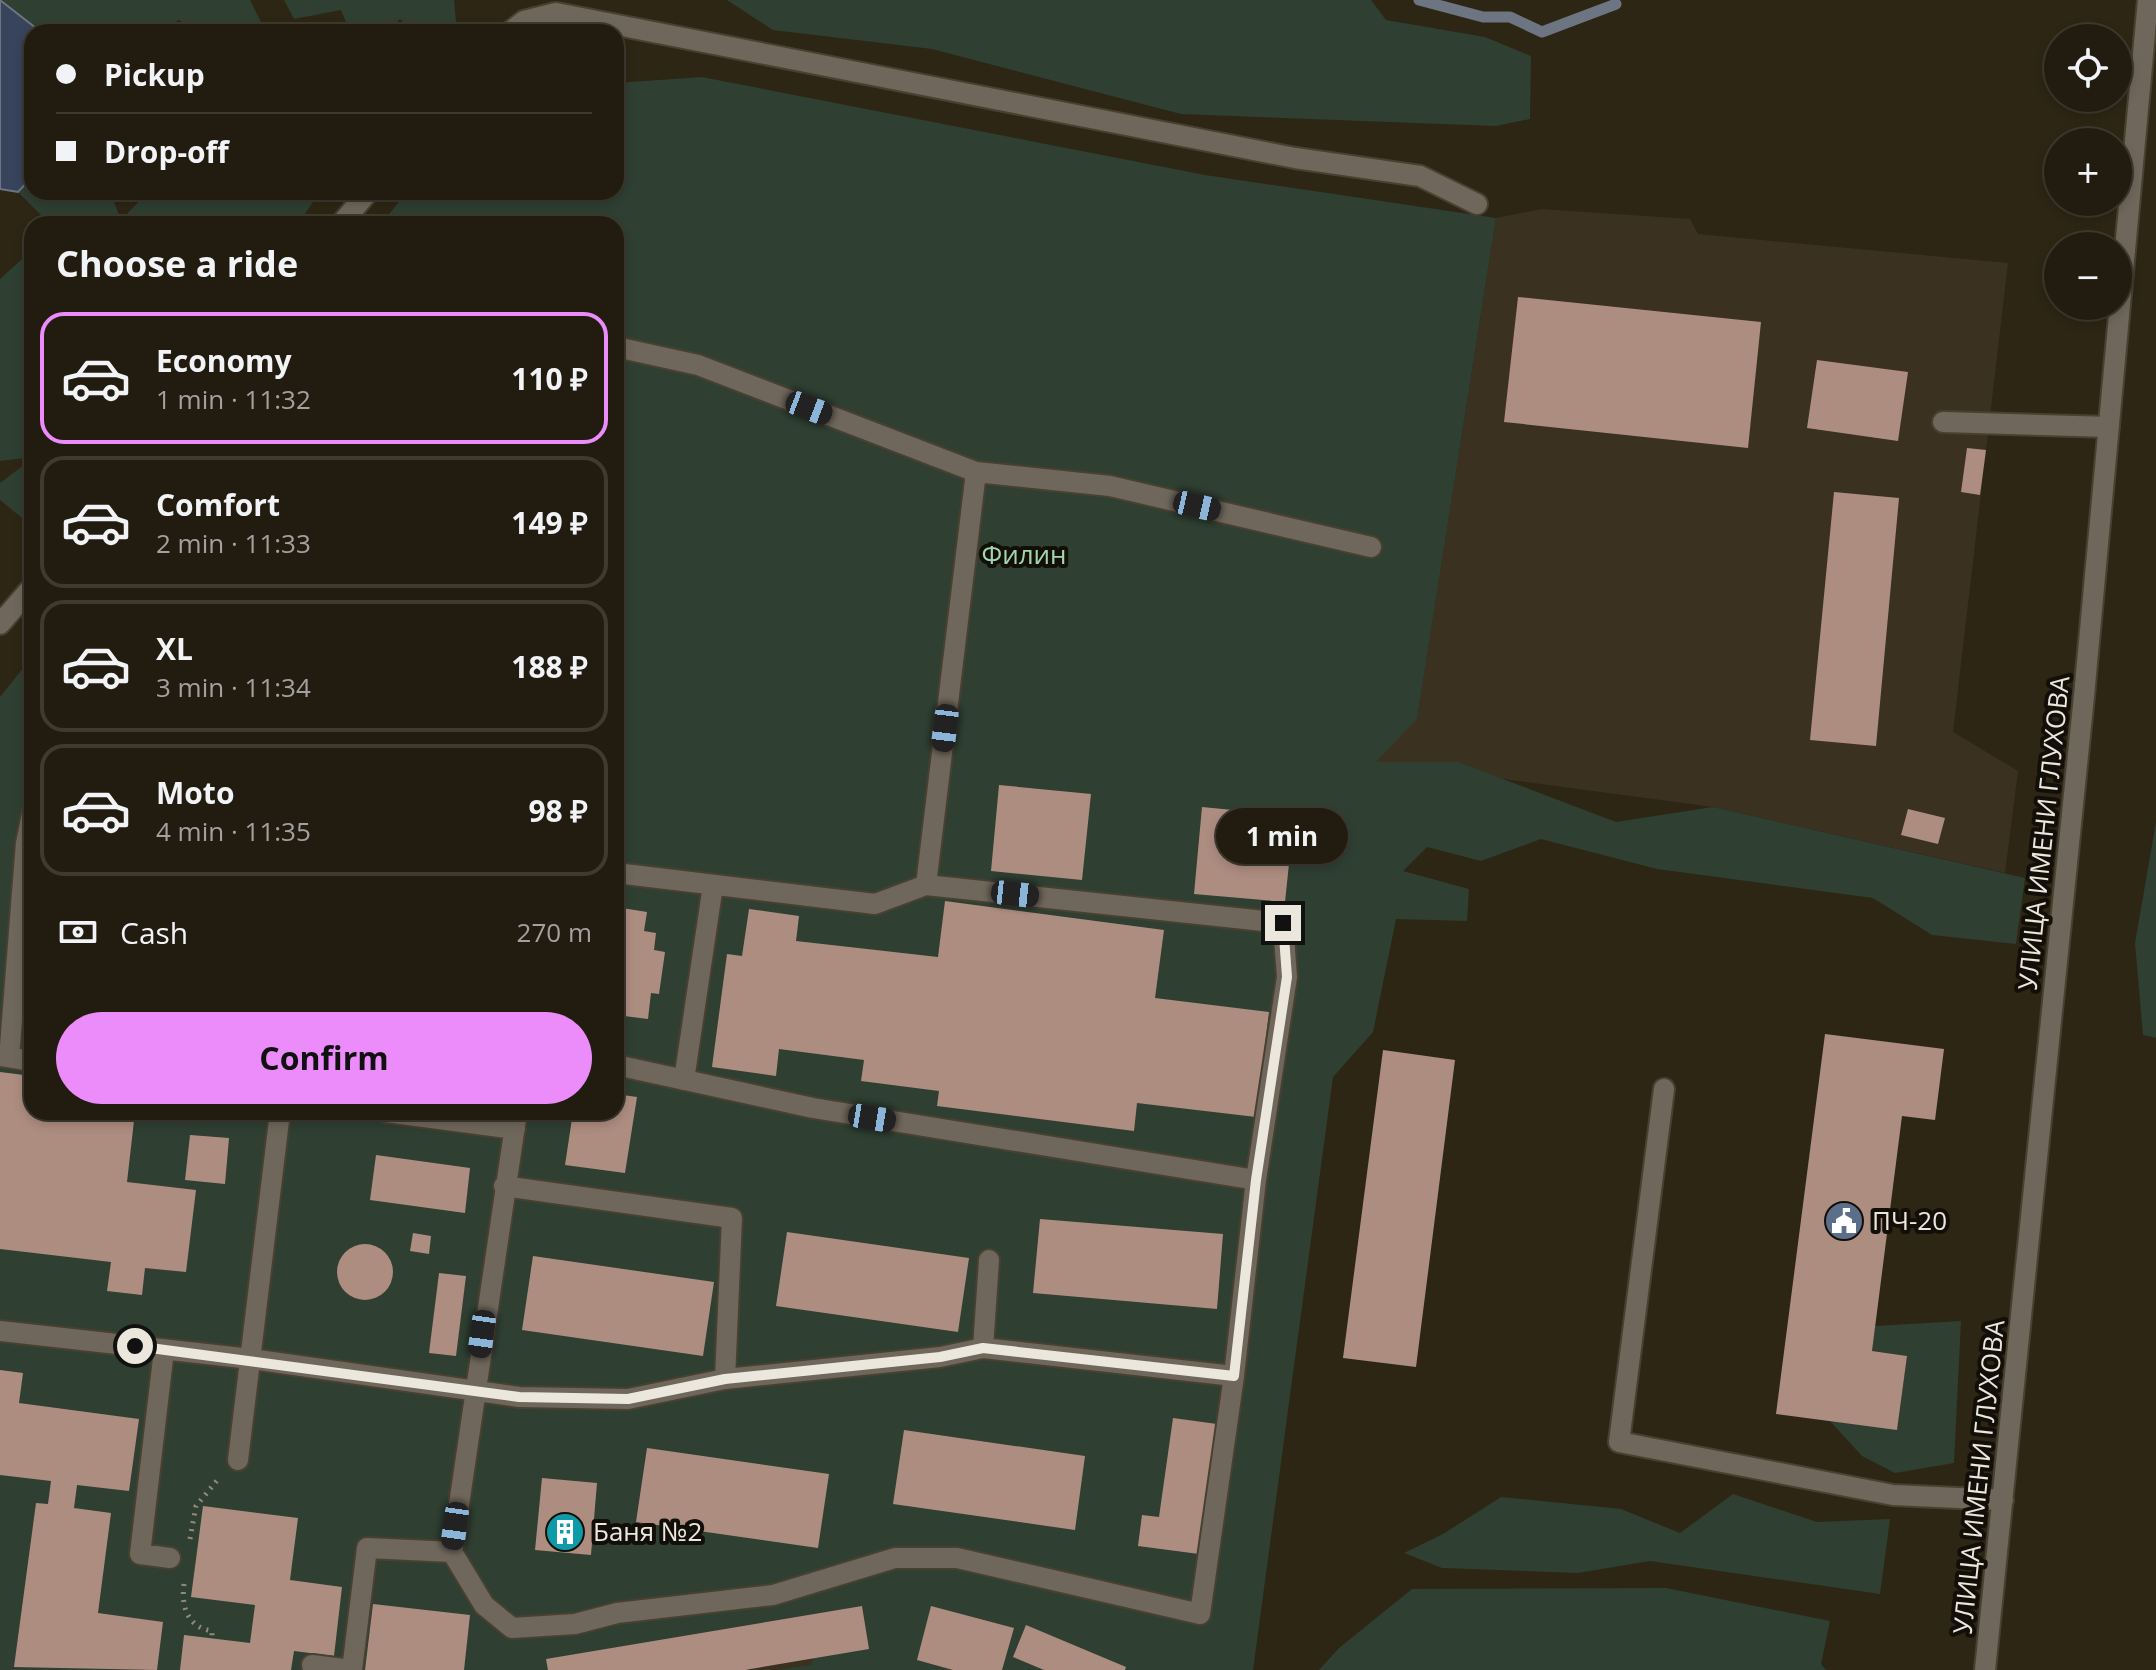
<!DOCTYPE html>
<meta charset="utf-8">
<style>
body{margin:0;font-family:"Open Sans",sans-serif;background:#2a2519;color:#f1f3f6;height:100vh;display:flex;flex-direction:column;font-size:30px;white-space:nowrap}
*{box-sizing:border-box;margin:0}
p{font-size:26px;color:#a2a19f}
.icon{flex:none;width:44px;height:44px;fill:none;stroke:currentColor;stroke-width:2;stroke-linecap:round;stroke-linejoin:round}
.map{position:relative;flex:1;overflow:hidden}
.side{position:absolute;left:24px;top:216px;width:600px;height:904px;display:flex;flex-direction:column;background:#221c10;border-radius:24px;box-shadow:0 4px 12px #0003,0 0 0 2px #3f3a30}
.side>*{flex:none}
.banner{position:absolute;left:24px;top:24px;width:600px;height:176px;border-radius:24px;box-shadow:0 4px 12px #0003,0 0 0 2px #3f3a30;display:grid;align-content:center;height:176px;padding:0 32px;background:#221c10}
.fabs{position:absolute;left:2044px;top:24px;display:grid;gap:16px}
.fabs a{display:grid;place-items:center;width:88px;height:88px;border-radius:50%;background:#221c10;box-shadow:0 4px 12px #0003,0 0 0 2px #3f3a30;font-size:40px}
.end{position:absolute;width:36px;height:36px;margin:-18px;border:10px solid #ebe7dc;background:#111;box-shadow:0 0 0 4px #111}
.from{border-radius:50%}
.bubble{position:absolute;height:56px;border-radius:28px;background:#221c10;box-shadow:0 4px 12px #0003,0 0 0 2px #3f3a30;font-size:26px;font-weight:700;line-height:56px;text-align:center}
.car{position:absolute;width:24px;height:48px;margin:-24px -12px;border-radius:10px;box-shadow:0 0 6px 2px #0007;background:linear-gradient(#222 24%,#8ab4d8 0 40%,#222 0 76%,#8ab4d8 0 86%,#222 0)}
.banner b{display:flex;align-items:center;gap:28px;height:76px;font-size:30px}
.banner b+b{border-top:2px solid #3f3a30}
.banner i{width:20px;height:20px;background:#f1f3f6}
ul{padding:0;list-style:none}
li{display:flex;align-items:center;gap:24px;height:132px;margin:0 16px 12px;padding:0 16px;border:4px solid #3f3a30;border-radius:24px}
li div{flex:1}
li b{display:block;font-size:30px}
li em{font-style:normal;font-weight:700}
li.selected{border-color:#ec8cfa}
li>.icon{width:72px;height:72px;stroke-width:1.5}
h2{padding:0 32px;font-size:36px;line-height:96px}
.pay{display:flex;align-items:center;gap:20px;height:88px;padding:0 32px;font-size:30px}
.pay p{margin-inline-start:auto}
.action{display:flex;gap:16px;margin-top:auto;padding:16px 32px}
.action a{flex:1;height:92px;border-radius:48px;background:#ec8cfa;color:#111;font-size:32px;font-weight:700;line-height:92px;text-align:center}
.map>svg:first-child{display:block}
</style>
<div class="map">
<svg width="2156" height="1670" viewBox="0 0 2156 1670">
<rect width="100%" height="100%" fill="#2d2615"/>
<path fill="#3a3121" d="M1541,209L1690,219L1698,234L2008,263L1953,732L2018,771L2005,873L1713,807L1375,762L1417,718L1496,218Z
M820,1657L817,1670H745Z"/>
<path fill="#2f3f32" d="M2,0H250L266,32H193L179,20L158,32H41Z
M284,0H454L457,32H413L400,19L388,32H350L341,10L294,19Z
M727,0H1371L1386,20L1485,37L1531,56L1530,119L1496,126L1181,114L932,49L773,30Z
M702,77L1205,175L1496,218L1417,719L1376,762H1458L1616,822L1713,807L2025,878L2016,944L1932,935L1873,898L1657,869L1541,839L1481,861L1427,847L1403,871L1469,889L1467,921L1396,919L1373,1032L1333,1077L1253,1670H777L811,1665L814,1658L745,1670H0V697L32,657V1112H616V224H381L407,192H616V83Z
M32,177V192H110L121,220L148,192H320L298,224H50L18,192Z
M32,250V457L0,461V279Z
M32,459V526L0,500V483Z
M2156,822V1038L2143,1035L2135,943Z
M1961,1321L1954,1463L1895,1473L1862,1456L1830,1421L1897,1429L1907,1356L1872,1351L1875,1326Z
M1733,1494L1817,1522L1890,1519L1880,1594L1650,1561L1578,1573L1442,1568L1404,1553L1443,1534L1501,1497L1621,1509L1680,1533Z
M1666,1588L1830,1621L1821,1664L1826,1670H1319L1339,1648L1412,1589Z"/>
<path fill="#37445c" stroke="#6d7582" stroke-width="2" d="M0,0L41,32H32V177L18,192L0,189Z"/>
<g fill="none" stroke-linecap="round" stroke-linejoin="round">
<path stroke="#6d7582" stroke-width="11" d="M1419,0L1483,17H1510L1542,32L1616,4"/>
</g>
<path fill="#ae8d81" d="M1518,297L1761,322L1748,448L1504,422Z
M1817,360L1908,372L1898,441L1807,428Z
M1967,448L1986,450L1980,495L1961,492Z
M1834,492L1899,498L1876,746L1810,740Z
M999,785L1091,794L1082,880L991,871Z
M1202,807L1294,816L1285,902L1194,894Z
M1908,809L1945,818L1938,844L1901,835Z
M945,901L1164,930L1155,998L1269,1012L1256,1117L1137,1103L1134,1131L937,1106L939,1091L861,1081L864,1060L779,1049L776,1076L712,1067L727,954L742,956L749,909L799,916L796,941L938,957Z
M616,907L647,912L644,931L656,933L654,950L665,952L659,994L651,993L648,1019L616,1015Z
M1825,1034L1944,1049L1935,1120L1902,1116L1872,1351L1907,1356L1897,1430L1776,1414Z
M1383,1050L1455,1060L1416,1367L1343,1358Z
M0,1072L32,1076V1112H135L127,1182L196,1190L186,1272L145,1268L142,1295L107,1291L111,1262L0,1249Z
M616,1094L637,1097L625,1173L565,1165L573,1112H616Z
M190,1135L229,1138L225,1184L185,1180Z
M376,1155L470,1168L465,1213L370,1200Z
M1040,1219L1223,1234L1217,1309L1033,1293Z
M787,1232L969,1258L958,1332L776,1306Z
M413,1233L431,1236L429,1254L410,1251Z
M337 1272a28 28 0 1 1 56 0a28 28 0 1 1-56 0Z
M533,1256L714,1282L703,1356L522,1330Z
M439,1273L466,1276L456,1356L429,1353Z
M0,1370L23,1373L19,1403L139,1419L129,1491L77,1485L74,1508L111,1513L98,1613L163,1622L157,1670L14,1667L36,1503L48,1504L51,1481L0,1475Z
M1173,1418L1217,1424L1199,1554L1138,1546L1142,1515L1159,1517Z
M904,1430L1085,1456L1075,1530L893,1504Z
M647,1448L829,1474L818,1548L636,1522Z
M542,1478L597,1483L591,1555L535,1550Z
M203,1506L298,1518L290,1580L342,1587L334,1656L294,1651L291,1670H180L184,1635L250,1643L255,1605L191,1597Z
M373,1604L470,1615L464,1670H365Z
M862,1606L869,1649L745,1670H548L546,1659Z
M931,1606L1014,1628L1002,1670H953L917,1660Z
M1026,1625L1126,1667L1125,1670H1044L1013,1657Z"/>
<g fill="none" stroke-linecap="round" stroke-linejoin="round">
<g stroke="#484131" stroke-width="24">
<path id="minor" d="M510,32L524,21L556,13L1295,158L1420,176L1477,204
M341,224L368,192
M616,347L698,365L976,472L1110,486L1371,547
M1943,422L2109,427
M0,624L32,587
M32,814L26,843L32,844
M616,873L875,904L926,885L1283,923L1287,977L1256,1180L1234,1376L983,1348L989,1260
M926,885L976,472
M10,1046L26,843
M0,1056L32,1061
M616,1065L813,1108L1256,1180
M684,1080L713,885
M1664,1089L1619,1442L1893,1495L2003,1500
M386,1112L515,1129
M504,1186L732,1218L725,1379
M0,1331L251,1359L519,1397L628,1399L725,1379L940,1357L983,1348
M164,1350L140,1554L170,1558
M238,1460L280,1112
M452,1552L484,1605L512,1628L575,1624L617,1613L773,1595L895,1558H957L1200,1614L1234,1376
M312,1665L351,1670
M352,1670L367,1548L452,1552L517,1112
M1985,1670L2084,696L2148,0"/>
</g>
<path stroke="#908a7d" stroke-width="5" stroke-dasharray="2 6" stroke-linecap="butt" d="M190,1539L196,1506L219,1478
M184,1584C181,1606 187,1627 212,1631V1638"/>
<use href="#minor" stroke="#70675c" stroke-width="20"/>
</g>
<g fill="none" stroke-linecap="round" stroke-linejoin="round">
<path stroke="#ebe7dc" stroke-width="10" d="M135,1346L519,1397L628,1399L725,1379L940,1357L983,1348L1234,1376L1256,1180L1287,977L1283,923"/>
</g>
<defs>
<g id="civic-disc" transform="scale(2)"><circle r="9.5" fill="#5c6f8a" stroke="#120f08"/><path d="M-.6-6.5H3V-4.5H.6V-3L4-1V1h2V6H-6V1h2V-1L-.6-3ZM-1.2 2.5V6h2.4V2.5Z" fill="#fff"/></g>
<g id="building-disc" transform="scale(2)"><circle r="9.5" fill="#0f9aa8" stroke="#120f08"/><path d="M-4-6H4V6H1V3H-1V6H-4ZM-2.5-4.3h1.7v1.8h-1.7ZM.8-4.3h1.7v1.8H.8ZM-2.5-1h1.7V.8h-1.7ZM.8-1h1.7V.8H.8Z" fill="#fff"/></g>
</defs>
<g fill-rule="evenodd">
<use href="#civic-disc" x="1844" y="1221"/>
<use href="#building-disc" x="565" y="1532"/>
</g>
<g text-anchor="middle" stroke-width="8" stroke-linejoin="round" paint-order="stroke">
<g font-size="26" fill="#a5d5ae" stroke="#120f08">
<text x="1024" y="564">Филин</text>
</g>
<g font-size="26" fill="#ebe7dc" stroke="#120f08">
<text transform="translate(2044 833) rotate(-84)" y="9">УЛИЦА ИМЕНИ ГЛУХОВА</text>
<text transform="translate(1979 1477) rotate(-84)" y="9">УЛИЦА ИМЕНИ ГЛУХОВА</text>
</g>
<g font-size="26" fill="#ebe7dc" stroke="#120f08" text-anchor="start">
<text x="1872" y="1230">ПЧ-20</text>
<text x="593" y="1541">Баня №2</text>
</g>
</g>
</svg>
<div class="fabs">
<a><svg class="icon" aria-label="locate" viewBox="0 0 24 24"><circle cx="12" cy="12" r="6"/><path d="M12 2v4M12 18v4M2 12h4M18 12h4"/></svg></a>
<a>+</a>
<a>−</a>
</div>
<i class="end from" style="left:135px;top:1346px"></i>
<i class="end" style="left:1283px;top:923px"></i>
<div class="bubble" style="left:1216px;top:808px;width:132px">1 min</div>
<i class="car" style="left:809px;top:408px;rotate:111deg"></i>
<i class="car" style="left:1197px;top:506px;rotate:103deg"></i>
<i class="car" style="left:945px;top:728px;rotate:187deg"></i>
<i class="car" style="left:1015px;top:894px;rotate:96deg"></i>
<i class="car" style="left:872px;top:1118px;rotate:99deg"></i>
<i class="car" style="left:482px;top:1334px;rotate:188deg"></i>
<i class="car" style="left:455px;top:1526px;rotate:188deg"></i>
<div class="banner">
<b><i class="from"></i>Pickup</b>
<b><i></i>Drop-off</b>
</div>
<section class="side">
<h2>Choose a ride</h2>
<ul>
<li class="selected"><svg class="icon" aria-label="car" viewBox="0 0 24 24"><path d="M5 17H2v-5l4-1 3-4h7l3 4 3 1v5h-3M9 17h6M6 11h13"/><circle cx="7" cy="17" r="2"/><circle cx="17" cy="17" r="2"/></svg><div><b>Economy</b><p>1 min · 11:32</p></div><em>110 ₽</em></li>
<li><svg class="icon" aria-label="car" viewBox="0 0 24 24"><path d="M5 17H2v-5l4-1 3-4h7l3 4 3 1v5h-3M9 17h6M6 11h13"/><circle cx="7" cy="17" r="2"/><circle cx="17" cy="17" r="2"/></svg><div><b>Comfort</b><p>2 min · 11:33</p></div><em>149 ₽</em></li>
<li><svg class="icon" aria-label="car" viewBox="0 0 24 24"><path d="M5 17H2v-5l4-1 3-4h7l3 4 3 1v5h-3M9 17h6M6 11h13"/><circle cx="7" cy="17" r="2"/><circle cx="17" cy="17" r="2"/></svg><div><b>XL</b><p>3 min · 11:34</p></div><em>188 ₽</em></li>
<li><svg class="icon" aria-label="car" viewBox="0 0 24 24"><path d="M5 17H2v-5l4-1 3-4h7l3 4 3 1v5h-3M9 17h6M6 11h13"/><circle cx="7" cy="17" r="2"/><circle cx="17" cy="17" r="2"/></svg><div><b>Moto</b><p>4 min · 11:35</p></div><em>98 ₽</em></li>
</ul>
<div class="pay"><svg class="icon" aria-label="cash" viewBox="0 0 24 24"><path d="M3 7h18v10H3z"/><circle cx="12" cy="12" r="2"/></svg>Cash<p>270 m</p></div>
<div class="action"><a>Confirm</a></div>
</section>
</div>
